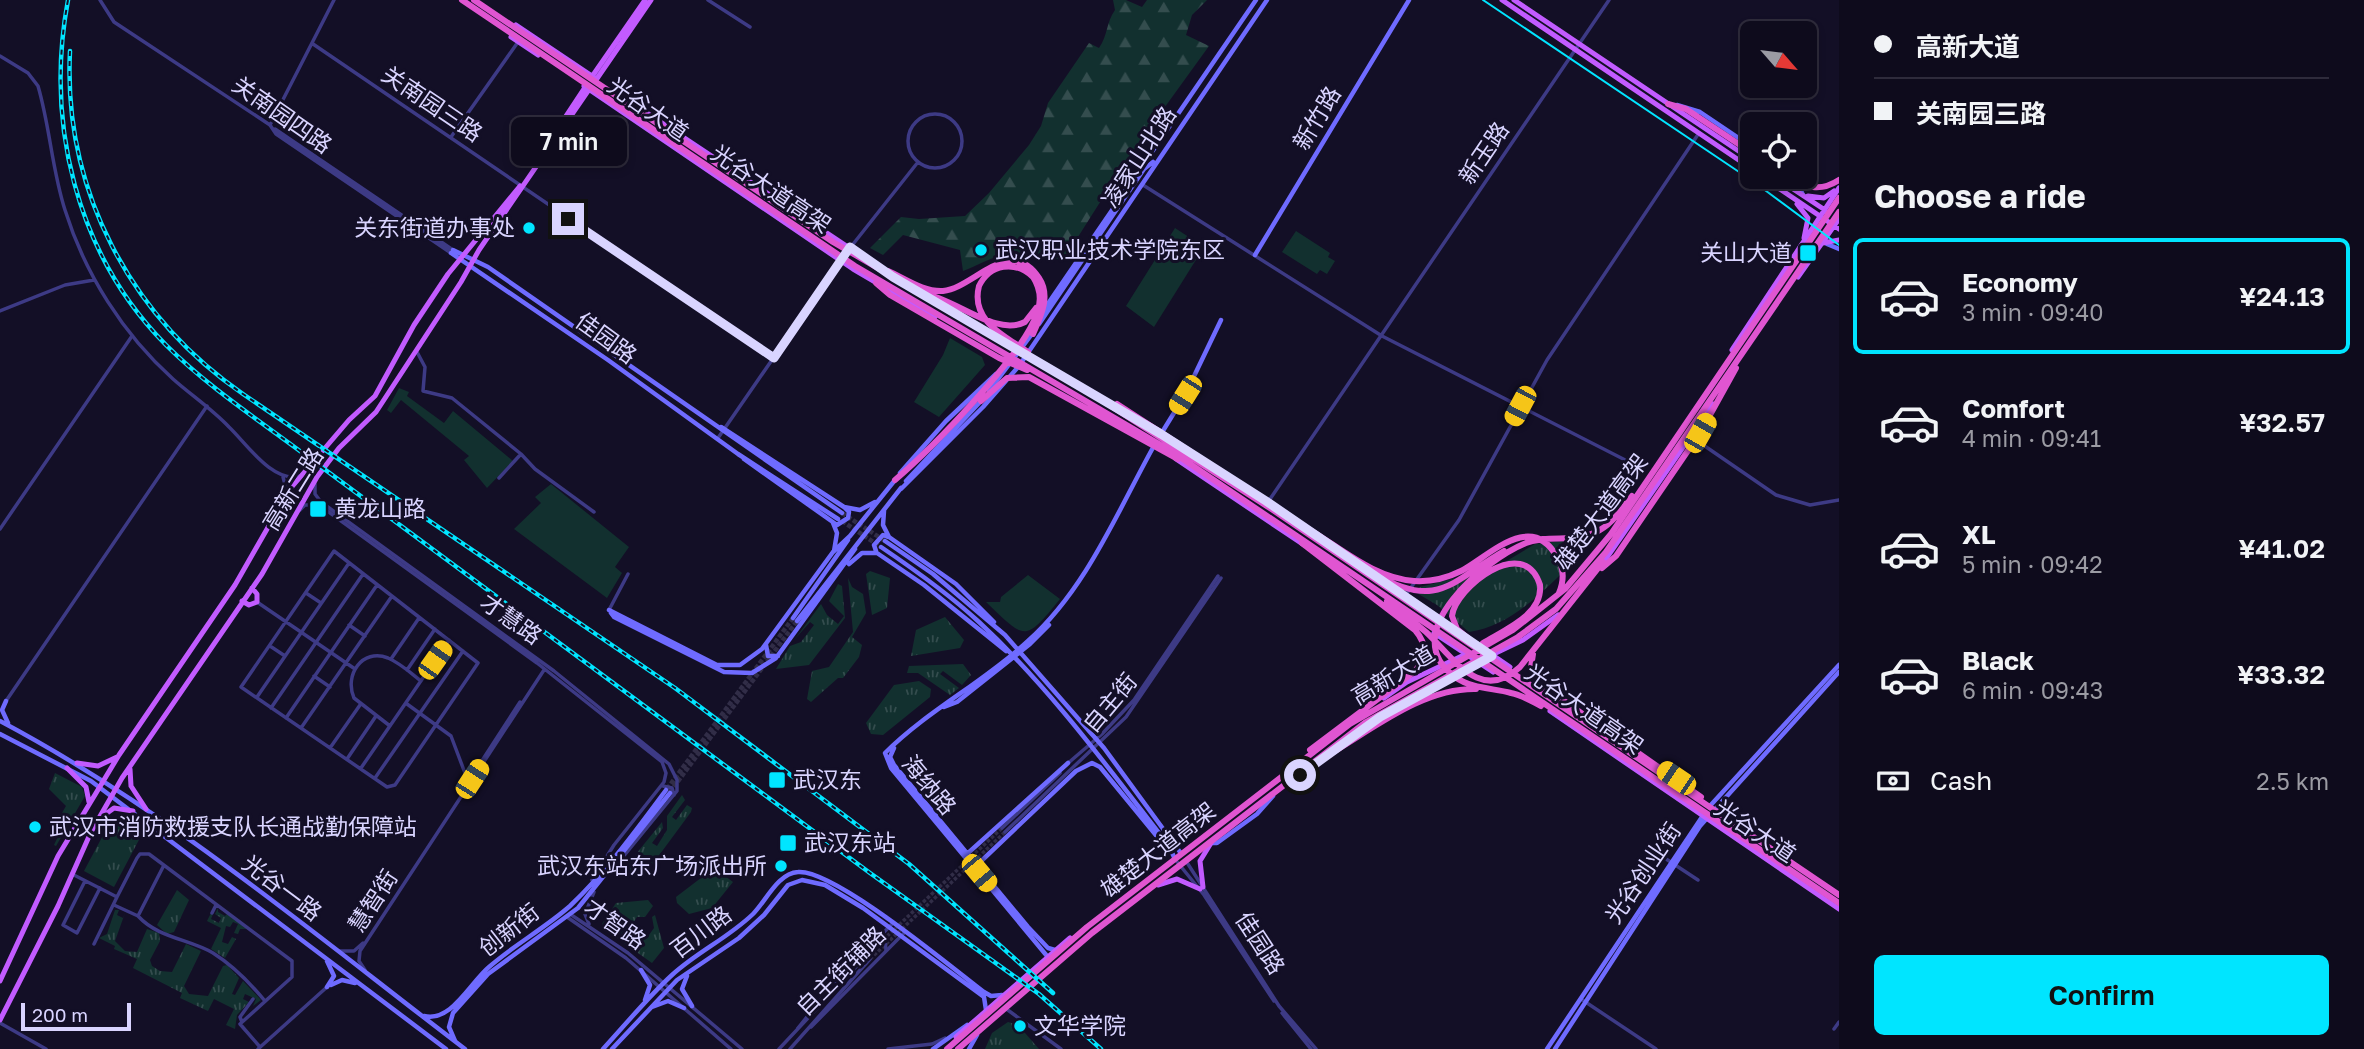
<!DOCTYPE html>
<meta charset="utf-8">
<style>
body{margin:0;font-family:"Golos Text","Noto Sans SC",sans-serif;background:#1c1929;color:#f1f3f6;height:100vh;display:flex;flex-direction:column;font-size:26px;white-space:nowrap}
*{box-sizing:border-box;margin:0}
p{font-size:23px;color:#9b9ba3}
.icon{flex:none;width:38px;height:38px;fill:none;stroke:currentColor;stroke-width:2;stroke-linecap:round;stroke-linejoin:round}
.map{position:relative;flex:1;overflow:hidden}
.drawer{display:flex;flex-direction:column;background:#0e0b1c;width:525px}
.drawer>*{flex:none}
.top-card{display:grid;align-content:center;height:154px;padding:0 35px;background:#0e0b1c}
.needle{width:46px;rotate:118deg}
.buttons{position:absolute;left:1740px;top:21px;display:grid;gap:14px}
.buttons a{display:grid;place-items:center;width:77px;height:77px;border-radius:10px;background:#0e0b1c;box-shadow:0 4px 10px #0003,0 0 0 2px #2e2b3b;font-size:35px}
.scale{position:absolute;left:21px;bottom:18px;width:110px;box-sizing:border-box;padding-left:7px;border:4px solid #d9d4ff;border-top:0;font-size:19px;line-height:24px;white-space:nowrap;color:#d9d4ff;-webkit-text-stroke:5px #130f26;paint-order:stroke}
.end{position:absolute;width:32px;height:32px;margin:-16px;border:9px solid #d9d4ff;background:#111;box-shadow:0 0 0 4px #111}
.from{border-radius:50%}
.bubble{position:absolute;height:49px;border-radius:10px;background:#0e0b1c;box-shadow:0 4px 10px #0003,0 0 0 2px #2e2b3b;font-size:23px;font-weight:600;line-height:49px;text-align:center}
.car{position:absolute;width:21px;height:42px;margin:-21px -10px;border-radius:9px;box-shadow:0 0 5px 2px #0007;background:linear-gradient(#f5c518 24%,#345 0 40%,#f5c518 0 76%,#345 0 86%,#f5c518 0)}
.top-card b{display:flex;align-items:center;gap:24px;height:66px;font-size:26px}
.top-card b+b{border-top:2px solid #2e2b3b}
.top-card i{width:18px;height:18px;background:#f1f3f6}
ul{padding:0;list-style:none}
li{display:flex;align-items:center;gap:21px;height:116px;margin:0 14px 10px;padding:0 21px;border:4px solid transparent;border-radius:10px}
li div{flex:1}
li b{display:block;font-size:26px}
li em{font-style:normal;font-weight:600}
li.current{border-color:#00e5ff}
li>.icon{width:63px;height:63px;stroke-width:1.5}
h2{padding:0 35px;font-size:32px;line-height:84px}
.pay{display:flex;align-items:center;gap:18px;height:77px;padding:0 35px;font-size:26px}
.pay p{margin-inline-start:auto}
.button{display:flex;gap:14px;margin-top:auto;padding:14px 35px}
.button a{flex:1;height:80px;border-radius:10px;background:#00e5ff;color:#111;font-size:28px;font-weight:600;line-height:80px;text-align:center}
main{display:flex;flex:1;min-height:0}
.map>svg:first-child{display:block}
</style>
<main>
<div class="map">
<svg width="1839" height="1049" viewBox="0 0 1839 1049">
<defs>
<pattern id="grass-tufts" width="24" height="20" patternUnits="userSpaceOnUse" patternTransform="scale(1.75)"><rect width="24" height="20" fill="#12302f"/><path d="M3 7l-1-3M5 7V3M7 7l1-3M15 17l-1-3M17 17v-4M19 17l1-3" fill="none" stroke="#344d4e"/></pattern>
<pattern id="forest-firs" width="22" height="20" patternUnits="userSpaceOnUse" patternTransform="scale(1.75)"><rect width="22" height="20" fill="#12302f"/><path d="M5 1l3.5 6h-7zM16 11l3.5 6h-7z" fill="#344d4e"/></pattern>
</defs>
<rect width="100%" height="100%" fill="#130f26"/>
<path fill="url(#grass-tufts)" d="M1564,541L1554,550L1571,564C1543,592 1510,626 1469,632L1437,605L1415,592L1420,587L1495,568L1535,544Z
M870,571L890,578L887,608L872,615L866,574Z
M848,578L852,587L863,594L866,613L852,637L862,645L859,657L843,678H838L811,702L807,699L812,671L829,667L853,632Z
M838,584L842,586L845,618L809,665L776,669L790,646L801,642L814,625L810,622L795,639L821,604L827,615L838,624L844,616L829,601Z
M945,617L964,640L960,648L911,656L916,630Z
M963,664L971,675L962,685L943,671L940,674L959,688L950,695L918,673H907L909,666Z
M919,681L931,689L930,697L883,735L871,734L866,723L894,685Z
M55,773L82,787L85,796L56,846L54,845L65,822L59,818L66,806L49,789Z
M682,795L685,800L672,817L676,820L687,805L692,808L691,812L646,873L635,877L634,872L619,875L662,822L663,828L652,843L657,846L667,830V816Z
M115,821L125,824L141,836L114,887L84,871L108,826Z
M714,868L733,882L712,908L689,914L677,903L676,897Z
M177,890L189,900L174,932L167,934L157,925Z
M648,900L653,906L645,917H637L633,923L649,935L654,928L652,917L655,915L664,948L652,963L603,928L602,924L616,903Z
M218,908V912L225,916L227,914L247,929H240L238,934L234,933L238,924L233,922L230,927L226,926L222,942L228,944L232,937L236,939L225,958L211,949L221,928L207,921L211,913L213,914L211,919L219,923L221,918L215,914Z
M115,910H119L117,915L123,918L125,913L115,941L125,951L137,952L147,929L159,933L160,941L150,960L152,966L160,971L172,972L186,944L201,951L184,986L189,994L208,996L223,966L227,965L239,978L232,994L235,995L243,981L261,1000L253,1006L256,999L245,994L243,999L249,1002L237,1015L235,1029L226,1025L234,1009L214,999L208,1011L180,998L182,993L133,968L137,959L114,949L115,946L99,938L107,934Z
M1008,1022L1018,1025L1039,1049H985L992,1033Z"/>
<path fill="url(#forest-firs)" d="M1113,0H1126L1142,7L1147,0H1207L1192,15L1186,35L1209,46L1128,158L1064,259C1047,260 1034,253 1015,253C998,253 979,265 963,271L960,250L903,235L883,255L870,248L901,217L919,219L965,216L989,193L1029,145L1041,126L1048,103L1089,43L1099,48C1108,35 1106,23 1115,10Z"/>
<path fill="#12302f" d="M1175,228L1204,247L1154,327L1126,306Z
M1296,231L1330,253L1328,257L1335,261L1327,274L1320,270L1317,274L1282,252Z
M950,338L982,357L985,365L939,417L914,402L943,355Z
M399,388L409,392L407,396L444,423L453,411L513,461L487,488L464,460L469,456L401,400L391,413L387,410Z
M551,484L629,547L615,567L622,573L607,598L514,529L541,503L535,497Z
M1028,575L1060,599C1024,644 1025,639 986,602H1000L1001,597Z"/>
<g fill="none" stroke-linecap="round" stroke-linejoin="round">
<path stroke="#312d47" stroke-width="3.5" stroke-dasharray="3.5 2" stroke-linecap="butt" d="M867,955L1002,828
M870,959L1005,832"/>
<path stroke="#312d47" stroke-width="4.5" stroke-dasharray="4.5 2" stroke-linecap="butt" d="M842,513L885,541
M842,521L881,547
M667,789L793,618
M670,792L797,621"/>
<path stroke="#3d3a85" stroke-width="3.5" d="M708,0L750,27
M313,44L774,358
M908 141a27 27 0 1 1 54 0a27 27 0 1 1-54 0Z
M270,125L334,0
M451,137L518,42
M850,248L918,162
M417,352L425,367L423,391L452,398L521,454L499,478
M718,438L841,260
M1696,440L1776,495L1810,505L1839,500
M521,454L535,469L594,512
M0,529L132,336
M334,551L478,663L395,785L387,787L241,687Z
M306,593L321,603
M1405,596L1459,520L1547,360L1699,133
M257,602L355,669
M609,610L628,574
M349,625L365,636
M270,646L285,656
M391,659L419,618
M407,670L435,629
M314,676L330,687
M257,697L349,563
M6,701L207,406
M407,704L451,736L468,781
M271,708L363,574
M286,718L377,585
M390,726L354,698C344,675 362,648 388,658C400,663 411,673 421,681
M301,728L392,596
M330,748L360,705
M347,759L376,716
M361,768L449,640
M375,778L463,651
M1657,853L1698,880
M72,874L117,897L137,858L140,854H149L292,961V977L240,1024L260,1047
M85,881L63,925L77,933L100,888
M114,905L138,916L163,867
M212,913L216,905
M138,916C158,938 189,939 213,953C232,965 251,984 265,1001
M94,944L117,897
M1581,999L1656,1049
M1005,1008L1061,1049
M242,1022L240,1017L253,999
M811,1027L904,933
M798,1028L837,980L892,924
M1834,1029L1839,1022
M888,1049L932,1044L945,1038"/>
<path stroke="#3d3a85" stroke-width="3.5" d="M100,0L114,22L270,125L276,134L451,253
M0,56L28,73L38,86C50,127 52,170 65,210C85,274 123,334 173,379C191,395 212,409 229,427C246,443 273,484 300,476
M275,129L453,250
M1143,185L1382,336L1635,465
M0,311L65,285L94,280
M283,477L287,492
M315,484V494L321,502L554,671L669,764L677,780V791L609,874
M1268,502L1609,0
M300,510L305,505H319L537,663L662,762L666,773L664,782L614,845L592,880
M1067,764L1102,734L1134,700L1218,576
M663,786L672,788L674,795
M461,793L520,702
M1002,828L1060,773
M1005,832L1126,717L1221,578
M1174,858L1204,895L1274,1001
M1186,861L1279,1006L1316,1049
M570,914L628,953L742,1049
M567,917L626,958L731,1049
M589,924L585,914L594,892
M876,941L885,940L886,950
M340,951H354L363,943
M365,970L359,961L360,951L544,670
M1282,1013L1311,1049
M0,1023L46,1049
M258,1049L327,987
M779,1049L867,955
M790,1049L870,959"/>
<path stroke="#6f6bff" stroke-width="4.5" d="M1677,105L1700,112L1752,147
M1794,177L1803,195
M1827,244L1839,249
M453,250L488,267L842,513
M451,253L608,360L738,454L838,519
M1255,255L1409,0
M1043,311L1256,0
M1039,324L1144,169L1153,162
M989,391L1032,334
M721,427L844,507L860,510L875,502
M1161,434L1185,395L1221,320
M744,459L837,525L848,518L849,512L844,507
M900,473L946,421L996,374
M906,481L981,401
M901,489L983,407L1019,366L1267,0
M884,511L883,525L889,537L956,584L994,622
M833,523L837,533L834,551
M885,541L933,574L1005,635L1104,748L1180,852
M881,547C915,570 949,594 979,622C1051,689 1109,769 1169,846L1174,857
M876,551L874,545L883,535L888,537
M849,564L862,553H877L924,585L1006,651
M609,610L717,665H740L762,649L833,552L850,536L895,480
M611,613L614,617L724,672L752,673L776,658L855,549
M793,618L848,540
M797,621L901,488
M766,645L768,656H778
M6,701L2,710L8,723
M944,707L957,702L1030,644L1049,625
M0,721C168,810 314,934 465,1049
M0,734L91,781L446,1049
M894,748L890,757L894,765L1028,927L1048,948L1055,950
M1709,807L1839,665
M1211,843H1217L1257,814L1273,796
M967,854L1068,763
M976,866L1076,771L1092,763L1100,767L1169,851
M1047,956L891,768L885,753C928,710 984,682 1028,641C1087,588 1117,512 1155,444
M327,961L334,976L327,987
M641,970L650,985L645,1000
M687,976L682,989L692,1006
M331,985L342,980L355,983
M652,1007L668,1001L684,1008
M424,1016C451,1023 470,983 489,967C514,945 545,928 570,906C606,872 637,829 666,790
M455,1041L449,1027L453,1013L488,974L578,908L670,793
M603,1049C626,1024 648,997 672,975C697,952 728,938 753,914C766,901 778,873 798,872C834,869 951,967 984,992L991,996L1002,995
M612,1049L677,980L739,938L764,915L788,885L802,880L825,885L863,908L984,997L986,1010
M933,1049L967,1025
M969,1049L977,1035
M1547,1049L1704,814
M1555,1049L1700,826L1839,672"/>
<path stroke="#c25bff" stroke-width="5" d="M1502,0L1752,169
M1514,0L1752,160
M516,25L595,78
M511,37L538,55
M591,78L645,0
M596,80L651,0
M584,86L853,269L935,317
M647,113L860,255
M551,139L586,86
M1762,177L1839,229
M1775,177L1828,212
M1808,196L1824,198L1834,191
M1797,204L1808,218L1804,238
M1823,243L1839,240
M1798,277L1839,219
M1732,350L1839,188
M1176,459L1304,545
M1248,491L1281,512
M1601,566L1713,404
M242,601L249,605L257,602V594L252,588
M1434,633L1493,672
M1466,637L1510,667
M1384,698L1407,682L1464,655
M1401,705L1477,666V662L1523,640L1558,615
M1550,711L1839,909
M1356,733L1374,721
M77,763L98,766L117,757
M67,768L86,787L89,802
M130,769L131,786L146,809
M103,816L114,808L133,811
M1158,885L1177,879L1200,889
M1203,887L1200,861L1211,843
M0,981L58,856L119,755L235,585L290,489L349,420L375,396L414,325L448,274L520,186
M0,1020L58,906L91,832L122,778L262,574L317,477L339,448L376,412L461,282L479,250L590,88
M956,1037L1070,938"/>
<path stroke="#e055d1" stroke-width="6" d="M462,0L855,266L1171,451L1839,903
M474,0L833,242L1069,379L1273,510L1839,895
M1668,104L1686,109L1752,153
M1788,177C1805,188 1821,192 1839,180
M888,271C906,279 923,292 943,291C974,288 1010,234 1039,278C1051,296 1041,316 1033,334
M876,283L890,295L999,358L1027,370
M922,293C956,299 996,337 1025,322L1036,308
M981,401L1007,378L1029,377L1178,459
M1117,404L1237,482
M895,480C930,450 1024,355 1037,313C1042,300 1040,288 1033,277C1015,260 990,264 979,286C970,321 1005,336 1028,352
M1305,527C1340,547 1373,578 1414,581C1431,582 1447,578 1461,571C1488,557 1531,510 1557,557C1564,568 1564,581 1559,593
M1302,543L1415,630C1427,644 1427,658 1415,671L1310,750
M1602,568L1616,556L1700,433L1736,368
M1375,574C1438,611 1452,581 1504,551
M1387,601C1399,611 1413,621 1426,632C1453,657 1480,704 1520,667L1603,562
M1469,639L1457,629L1452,616C1455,588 1524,533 1540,585C1543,615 1504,630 1483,643
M1533,654L1531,667L1537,682L1701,797
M1541,706C1531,701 1522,695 1511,693C1493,688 1472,689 1455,677C1394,633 1486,559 1526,543C1548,534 1573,543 1594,533C1611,526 1621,510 1632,496
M1328,755C1373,729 1422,688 1476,689
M947,1049L1087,927L1350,724L1513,630L1565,589L1611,534L1839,198
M958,1049L1092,933L1366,722L1518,637L1556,609L1606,552L1839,212"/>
<path stroke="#00e5ff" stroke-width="2" d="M1483,0L1754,182L1839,245"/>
<g stroke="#00e5ff" stroke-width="4.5">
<path id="rail" d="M68,0C45,123 76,254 166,345C208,387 260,421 308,457L870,873L1039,994L1101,1049
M70,51C63,189 130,316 243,394L675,688L909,864L1053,993"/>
</g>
<use href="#rail" stroke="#130f26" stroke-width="2" stroke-dasharray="5" stroke-linecap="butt"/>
</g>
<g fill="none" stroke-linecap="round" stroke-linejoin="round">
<path stroke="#d9d4ff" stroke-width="9" d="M568,219L774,358L850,247L893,277L1161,434L1266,501L1492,656L1380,717L1300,775"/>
</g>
<g fill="#00e5ff" stroke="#130f26" stroke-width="2.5">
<circle cx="529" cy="228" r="7"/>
<circle cx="981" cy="250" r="7"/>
<rect x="1799" y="244" width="18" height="18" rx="3.5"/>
<rect x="309" y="500" width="18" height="18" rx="3.5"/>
<rect x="768" y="771" width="18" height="18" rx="3.5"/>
<circle cx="35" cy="827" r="7"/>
<rect x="779" y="834" width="18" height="18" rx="3.5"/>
<circle cx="781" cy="866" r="7"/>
<circle cx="1020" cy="1026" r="7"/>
</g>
<g text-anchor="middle" stroke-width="6" stroke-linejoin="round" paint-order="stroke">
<g font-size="23" fill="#d9d4ff" stroke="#130f26">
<text transform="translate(432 104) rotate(34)" y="8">关南园三路</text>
<text transform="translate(648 109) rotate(35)" y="8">光谷大道</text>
<text transform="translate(282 115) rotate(35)" y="8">关南园四路</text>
<text transform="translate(1317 118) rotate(-59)" y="8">新竹路</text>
<text transform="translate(1484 153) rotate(-56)" y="8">新玉路</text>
<text transform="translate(1139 157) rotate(-57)" y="8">凌家山北路</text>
<text transform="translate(771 189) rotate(34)" y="8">光谷大道高架</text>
<text transform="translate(606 338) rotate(36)" y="8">佳园路</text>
<text transform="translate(293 489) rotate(-58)" y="8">高新二路</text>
<text transform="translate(1601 512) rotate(-53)" y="8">雄楚大道高架</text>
<text transform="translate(511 619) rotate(35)" y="8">才慧路</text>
<text transform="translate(1393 675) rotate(-31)" y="8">高新大道</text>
<text transform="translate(1110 703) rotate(-50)" y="8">自主街</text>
<text transform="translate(1584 709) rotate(35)" y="8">光谷大道高架</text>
<text transform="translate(929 785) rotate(50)" y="8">海纳路</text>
<text transform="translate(1755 831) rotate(34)" y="8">光谷大道</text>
<text transform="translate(1158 850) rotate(-38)" y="8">雄楚大道高架</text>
<text transform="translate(1643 873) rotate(-56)" y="8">光谷创业街</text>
<text transform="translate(282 888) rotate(37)" y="8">光谷一路</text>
<text transform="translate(373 901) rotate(-57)" y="8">慧智街</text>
<text transform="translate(615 924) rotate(35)" y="8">才智路</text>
<text transform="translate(509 930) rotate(-38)" y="8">创新街</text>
<text transform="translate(701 932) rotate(-37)" y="8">百川路</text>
<text transform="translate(1260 943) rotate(57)" y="8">佳园路</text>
<text transform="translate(841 971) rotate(-45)" y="8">自主街辅路</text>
</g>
<g font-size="23" fill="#d9d4ff" stroke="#130f26" text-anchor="start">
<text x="515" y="236" text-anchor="end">关东街道办事处</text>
<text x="995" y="258">武汉职业技术学院东区</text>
<text x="1792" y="261" text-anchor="end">关山大道</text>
<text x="334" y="517">黄龙山路</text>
<text x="793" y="788">武汉东</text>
<text x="49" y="835">武汉市消防救援支队长通战勤保障站</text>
<text x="804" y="851">武汉东站</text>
<text x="767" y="874" text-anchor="end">武汉东站东广场派出所</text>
<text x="1034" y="1034">文华学院</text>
</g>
</g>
</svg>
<div class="buttons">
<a><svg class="needle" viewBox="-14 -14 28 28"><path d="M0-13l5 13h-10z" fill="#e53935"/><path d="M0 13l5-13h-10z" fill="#9b9ba3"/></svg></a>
<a><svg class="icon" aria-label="locate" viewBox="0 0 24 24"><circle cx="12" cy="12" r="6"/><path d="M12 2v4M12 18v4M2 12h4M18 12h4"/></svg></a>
</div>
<div class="scale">200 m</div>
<i class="end from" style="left:1300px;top:775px"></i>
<i class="end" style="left:568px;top:219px"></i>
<div class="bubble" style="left:511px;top:117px;width:116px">7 min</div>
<i class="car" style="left:1185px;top:395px;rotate:212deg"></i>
<i class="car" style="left:1520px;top:406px;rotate:208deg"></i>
<i class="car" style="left:1700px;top:433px;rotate:30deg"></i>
<i class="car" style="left:435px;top:660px;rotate:35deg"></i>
<i class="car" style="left:1676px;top:778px;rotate:304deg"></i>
<i class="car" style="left:472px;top:779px;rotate:33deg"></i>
<i class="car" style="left:979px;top:873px;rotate:140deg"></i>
</div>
<section class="drawer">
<div class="top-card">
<b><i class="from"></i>高新大道</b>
<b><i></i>关南园三路</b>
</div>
<h2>Choose a ride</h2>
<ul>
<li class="current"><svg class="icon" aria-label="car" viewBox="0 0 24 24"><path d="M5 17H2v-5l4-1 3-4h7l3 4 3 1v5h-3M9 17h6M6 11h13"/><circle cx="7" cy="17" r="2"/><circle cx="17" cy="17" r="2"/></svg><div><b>Economy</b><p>3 min · 09:40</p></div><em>¥24.13</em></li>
<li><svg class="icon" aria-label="car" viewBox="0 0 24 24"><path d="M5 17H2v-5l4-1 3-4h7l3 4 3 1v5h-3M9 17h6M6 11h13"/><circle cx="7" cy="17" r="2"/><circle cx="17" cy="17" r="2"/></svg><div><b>Comfort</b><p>4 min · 09:41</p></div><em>¥32.57</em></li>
<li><svg class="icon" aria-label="car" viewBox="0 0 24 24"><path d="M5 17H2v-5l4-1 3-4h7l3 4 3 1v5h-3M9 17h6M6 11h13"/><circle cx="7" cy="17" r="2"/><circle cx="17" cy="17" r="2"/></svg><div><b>XL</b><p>5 min · 09:42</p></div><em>¥41.02</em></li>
<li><svg class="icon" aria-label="car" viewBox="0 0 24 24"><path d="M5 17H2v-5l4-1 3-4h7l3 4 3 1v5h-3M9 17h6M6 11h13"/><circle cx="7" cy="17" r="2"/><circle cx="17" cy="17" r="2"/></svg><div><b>Black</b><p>6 min · 09:43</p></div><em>¥33.32</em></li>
</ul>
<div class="pay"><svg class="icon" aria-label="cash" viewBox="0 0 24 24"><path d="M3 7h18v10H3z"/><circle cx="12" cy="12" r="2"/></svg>Cash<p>2.5 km</p></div>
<div class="button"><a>Confirm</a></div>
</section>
</main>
